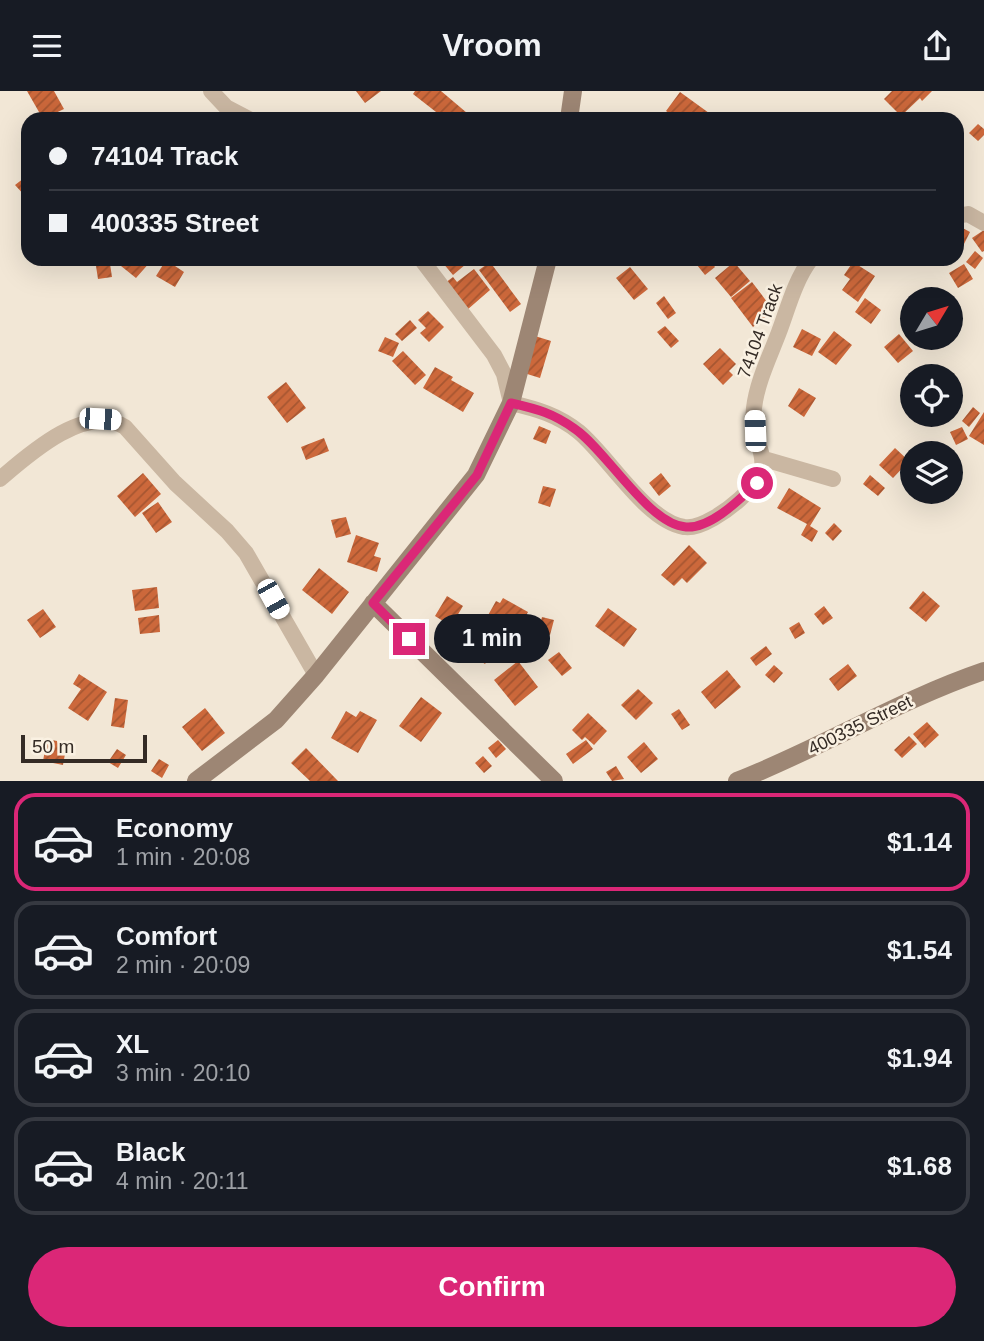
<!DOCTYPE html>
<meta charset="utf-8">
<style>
body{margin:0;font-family:Arial,sans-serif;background:#20242c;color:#f1f3f6;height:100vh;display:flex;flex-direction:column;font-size:26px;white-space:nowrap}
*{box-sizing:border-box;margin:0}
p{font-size:23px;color:#9ea1a6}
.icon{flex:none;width:38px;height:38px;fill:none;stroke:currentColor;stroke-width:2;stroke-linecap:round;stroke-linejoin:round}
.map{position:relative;height:690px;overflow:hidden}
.sheet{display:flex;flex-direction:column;background:#171b24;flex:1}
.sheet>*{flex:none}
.top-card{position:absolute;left:21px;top:21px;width:943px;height:154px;border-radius:21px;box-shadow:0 7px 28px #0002;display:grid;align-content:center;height:154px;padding:0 28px;background:#171b24}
.needle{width:46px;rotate:52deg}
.fabs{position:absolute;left:900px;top:196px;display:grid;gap:14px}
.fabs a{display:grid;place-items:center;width:63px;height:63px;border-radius:50%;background:#171b24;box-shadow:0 7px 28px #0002;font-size:35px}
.scale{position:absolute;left:21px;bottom:18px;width:126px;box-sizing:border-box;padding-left:7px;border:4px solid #342b25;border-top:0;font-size:19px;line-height:24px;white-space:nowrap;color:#342b25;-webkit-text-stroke:5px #faf1e2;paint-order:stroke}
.end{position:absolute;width:32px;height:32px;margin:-16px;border:9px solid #db2777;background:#fff;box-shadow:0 0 0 4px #fff}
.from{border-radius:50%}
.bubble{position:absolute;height:49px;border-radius:24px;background:#171b24;box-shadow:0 7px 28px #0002;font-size:23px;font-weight:600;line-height:49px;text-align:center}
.car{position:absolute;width:21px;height:42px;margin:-21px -10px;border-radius:9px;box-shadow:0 0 5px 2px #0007;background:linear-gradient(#fff 24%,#345 0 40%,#fff 0 76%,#345 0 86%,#fff 0)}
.top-card b{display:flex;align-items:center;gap:24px;height:66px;font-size:26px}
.top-card b+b{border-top:2px solid #363941}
.top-card i{width:18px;height:18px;background:#f1f3f6}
ul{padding:12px 0 0;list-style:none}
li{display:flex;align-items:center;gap:21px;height:98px;margin:0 14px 10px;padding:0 14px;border:4px solid #363941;border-radius:21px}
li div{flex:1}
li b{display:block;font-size:26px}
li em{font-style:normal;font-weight:600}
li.current{border-color:#db2777}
li>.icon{width:63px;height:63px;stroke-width:1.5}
.button{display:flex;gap:14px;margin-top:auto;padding:14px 28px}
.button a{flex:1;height:80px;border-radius:42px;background:#db2777;color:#fff;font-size:28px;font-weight:600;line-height:80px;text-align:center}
header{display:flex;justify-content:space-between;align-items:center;height:91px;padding:0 28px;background:#171b24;font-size:32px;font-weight:600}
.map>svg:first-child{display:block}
</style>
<header><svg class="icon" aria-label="menu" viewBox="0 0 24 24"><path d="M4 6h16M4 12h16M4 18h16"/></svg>Vroom<svg class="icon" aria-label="share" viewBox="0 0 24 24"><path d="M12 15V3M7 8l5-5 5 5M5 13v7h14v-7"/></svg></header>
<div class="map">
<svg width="984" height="690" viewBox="0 0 984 690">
<defs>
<pattern id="building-hatch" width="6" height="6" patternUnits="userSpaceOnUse" patternTransform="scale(1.75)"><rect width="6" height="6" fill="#cc683b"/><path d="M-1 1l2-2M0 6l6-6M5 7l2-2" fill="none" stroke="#a65631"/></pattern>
</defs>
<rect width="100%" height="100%" fill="#f2e7d6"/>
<path fill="url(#building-hatch)" d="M27,0H54L64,18L43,28Z
M356,0H381L365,12Z
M415,0H441L467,22L462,28H445L413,3Z
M892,0H932L922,10L920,7L901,25L884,8Z
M680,1L709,22L704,28H677L666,20Z
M978,33L984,38V44L978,50L969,42Z
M28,84V104L26,106L15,94Z
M957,134L970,141L957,167Z
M984,139V160L982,161L972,147Z
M975,160L983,167L975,178L966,171Z
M127,168H149L151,170L136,187L121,175Z
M446,168H472L453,184L442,171Z
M704,168H709L715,176L705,184L697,174Z
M166,169L184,181L175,196L156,185Z
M490,171L521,213L510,221L479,179Z
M734,171L750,190L731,206L715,187Z
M853,171L875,185L858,211L842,199L850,188L844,184Z
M110,173L112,186L98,188L96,175Z
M964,173L973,188L958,197L949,182Z
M630,176L648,198L634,209L616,187Z
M474,178L490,199L467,219L445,192L453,186L457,191Z
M752,191L774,220L753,236L731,207Z
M664,205L676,222L668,228L656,212Z
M865,207L881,219L871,233L855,221Z
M428,220L444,236L429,251L420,242L426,237L418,229Z
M410,229L417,237L402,250L395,243Z
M665,235L679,250L671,257L657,241Z
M802,238L821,248L812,265L793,256Z
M834,240L852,254L836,274L818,261Z
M899,243L913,260L898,272L884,256Z
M535,245L551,250L540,287L524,282Z
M385,246L399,252L393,266L378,260Z
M720,257L736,273L729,280L733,284L723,294L703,273Z
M403,260L426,284L415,294L392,270Z
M435,276L453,286L451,289L474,302L463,321L423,297Z
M286,291L306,317L287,332L267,306Z
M799,297L816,307L804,326L788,315Z
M973,316L980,322L969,336L962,330Z
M984,321V354L969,345Z
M539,335L551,340L546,353L533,348Z
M962,336L968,348L956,354L950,341Z
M324,347L329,360L306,369L301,356Z
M895,357L909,370L893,387L879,374Z
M143,382L161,403L135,426L117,405Z
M661,382L671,395L659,405L649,392Z
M870,384L885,397L878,405L863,393Z
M543,395L556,398L550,416L538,412Z
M789,397L821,417L810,435L818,440L812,451L801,444L807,433L777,417Z
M158,411L172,431L156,442L142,422Z
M346,426L351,443L336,447L331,429Z
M834,432L842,440L833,450L825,442Z
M356,444L379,452L374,465L381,467L377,481L347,471Z
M689,454L707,472L687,492L682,487L674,495L661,484Z
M319,477L349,501L332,523L302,499Z
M157,496L159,517L135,520L132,499Z
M923,500L940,515L926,531L909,517Z
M447,505L463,515L451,535L435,525Z
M503,507L528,521L508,557L497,551L500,545L482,535L496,510L500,512Z
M824,515L833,527L823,534L814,523Z
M608,517L637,538L624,556L595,535Z
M43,518L56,536L40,547L27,529Z
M159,524L160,541L140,543L138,527Z
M542,526L554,529L550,544L538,540Z
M799,531L805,542L795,548L789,537Z
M463,535L496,557L485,573L466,560L460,569L447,560Z
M766,555L772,563L756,575L750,567Z
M559,561L572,577L562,585L548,569Z
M518,570L538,596L515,615L494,589Z
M848,573L857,585L838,600L829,588Z
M774,574L783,582L774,592L765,584Z
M727,579L741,596L715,618L701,601Z
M79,583L107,601L88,630L68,617L81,598L73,593Z
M638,598L653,612L636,629L621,614Z
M421,606L442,622L421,651L399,635Z
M115,607L128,609L124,637L111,635Z
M205,617L225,642L202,660L182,636Z
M679,618L690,634L682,639L671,623Z
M346,620L356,626L360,620L377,629L358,662L331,647Z
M588,622L607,640L594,654L585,646L582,649L572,639Z
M927,631L939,644L925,657L913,643Z
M909,645L917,653L902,667L894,659Z
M47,648L67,652L63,674L43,670Z
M498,649L506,658L496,667L488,657Z
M586,649L593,658L573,673L566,663Z
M644,651L658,668L641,682L627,666Z
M306,657L338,690H310L291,672Z
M117,658L126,664L118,677L108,671Z
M483,665L492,675L484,682L475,672Z
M159,668L169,674L162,687L151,680Z
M616,675L624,688L612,690L606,681Z"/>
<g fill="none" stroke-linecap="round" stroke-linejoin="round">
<path stroke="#cab7a2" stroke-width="16" d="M211,0L226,16L249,28
M957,125L968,123L984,132
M421,168L494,264L504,283L511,312C537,318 558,324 579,341C609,366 646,430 684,436C700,439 728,419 740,408C784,366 749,362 754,317C757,291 770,265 779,241C788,217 795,189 811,168
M764,368L833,388
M0,388C29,363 86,312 125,336L175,392L227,440L246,462L316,584"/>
<path stroke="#9d8674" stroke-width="18" d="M569,28L573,0
M373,512L554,690
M196,690L276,629L316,584L476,384L511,312L548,168
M737,690C821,657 899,609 984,580"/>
</g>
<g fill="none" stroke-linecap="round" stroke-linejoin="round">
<path stroke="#db2777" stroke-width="9" d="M409,548L373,512L477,384L511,312C537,318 553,322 575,338C607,360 649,434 686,436C711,438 741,407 757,392"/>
</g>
<g text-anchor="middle" stroke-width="5" stroke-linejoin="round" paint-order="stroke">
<g font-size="18" fill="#342b25" stroke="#faf1e2">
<text transform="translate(760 240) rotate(-70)" y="6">74104 Track</text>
<text transform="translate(860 634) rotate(-26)" y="6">400335 Street</text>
</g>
</g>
</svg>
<div class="fabs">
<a><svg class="needle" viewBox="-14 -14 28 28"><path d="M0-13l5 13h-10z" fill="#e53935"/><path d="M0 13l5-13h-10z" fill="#9ea1a6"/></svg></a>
<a><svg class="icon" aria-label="locate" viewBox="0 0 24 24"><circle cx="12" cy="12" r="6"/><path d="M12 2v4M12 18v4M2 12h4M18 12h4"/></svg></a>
<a><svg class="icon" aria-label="layers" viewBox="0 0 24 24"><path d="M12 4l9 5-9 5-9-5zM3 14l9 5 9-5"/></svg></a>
</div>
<div class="scale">50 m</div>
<i class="end from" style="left:757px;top:392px"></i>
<i class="end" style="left:409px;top:548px"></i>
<div class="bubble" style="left:434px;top:523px;width:116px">1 min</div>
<i class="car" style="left:100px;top:328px;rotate:94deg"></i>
<i class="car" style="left:755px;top:340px;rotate:358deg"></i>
<i class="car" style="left:273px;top:508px;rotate:151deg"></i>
<div class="top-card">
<b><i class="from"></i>74104 Track</b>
<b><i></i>400335 Street</b>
</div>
</div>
<section class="sheet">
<ul>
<li class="current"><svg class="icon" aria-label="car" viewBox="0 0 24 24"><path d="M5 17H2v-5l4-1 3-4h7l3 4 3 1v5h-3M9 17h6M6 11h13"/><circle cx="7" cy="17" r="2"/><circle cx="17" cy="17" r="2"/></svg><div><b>Economy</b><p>1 min · 20:08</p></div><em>$1.14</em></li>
<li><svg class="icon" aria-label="car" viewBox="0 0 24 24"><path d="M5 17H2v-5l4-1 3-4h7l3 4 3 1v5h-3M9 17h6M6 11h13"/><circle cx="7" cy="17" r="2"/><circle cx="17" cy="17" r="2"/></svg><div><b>Comfort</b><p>2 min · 20:09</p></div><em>$1.54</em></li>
<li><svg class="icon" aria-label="car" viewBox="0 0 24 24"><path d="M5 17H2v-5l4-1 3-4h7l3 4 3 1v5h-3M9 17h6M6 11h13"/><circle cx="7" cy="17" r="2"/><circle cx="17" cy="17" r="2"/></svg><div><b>XL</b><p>3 min · 20:10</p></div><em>$1.94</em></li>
<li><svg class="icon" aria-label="car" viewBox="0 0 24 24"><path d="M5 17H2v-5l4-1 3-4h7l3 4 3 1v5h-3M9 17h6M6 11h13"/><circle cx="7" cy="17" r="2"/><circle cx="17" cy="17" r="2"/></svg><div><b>Black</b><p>4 min · 20:11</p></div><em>$1.68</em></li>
</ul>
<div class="button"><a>Confirm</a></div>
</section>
